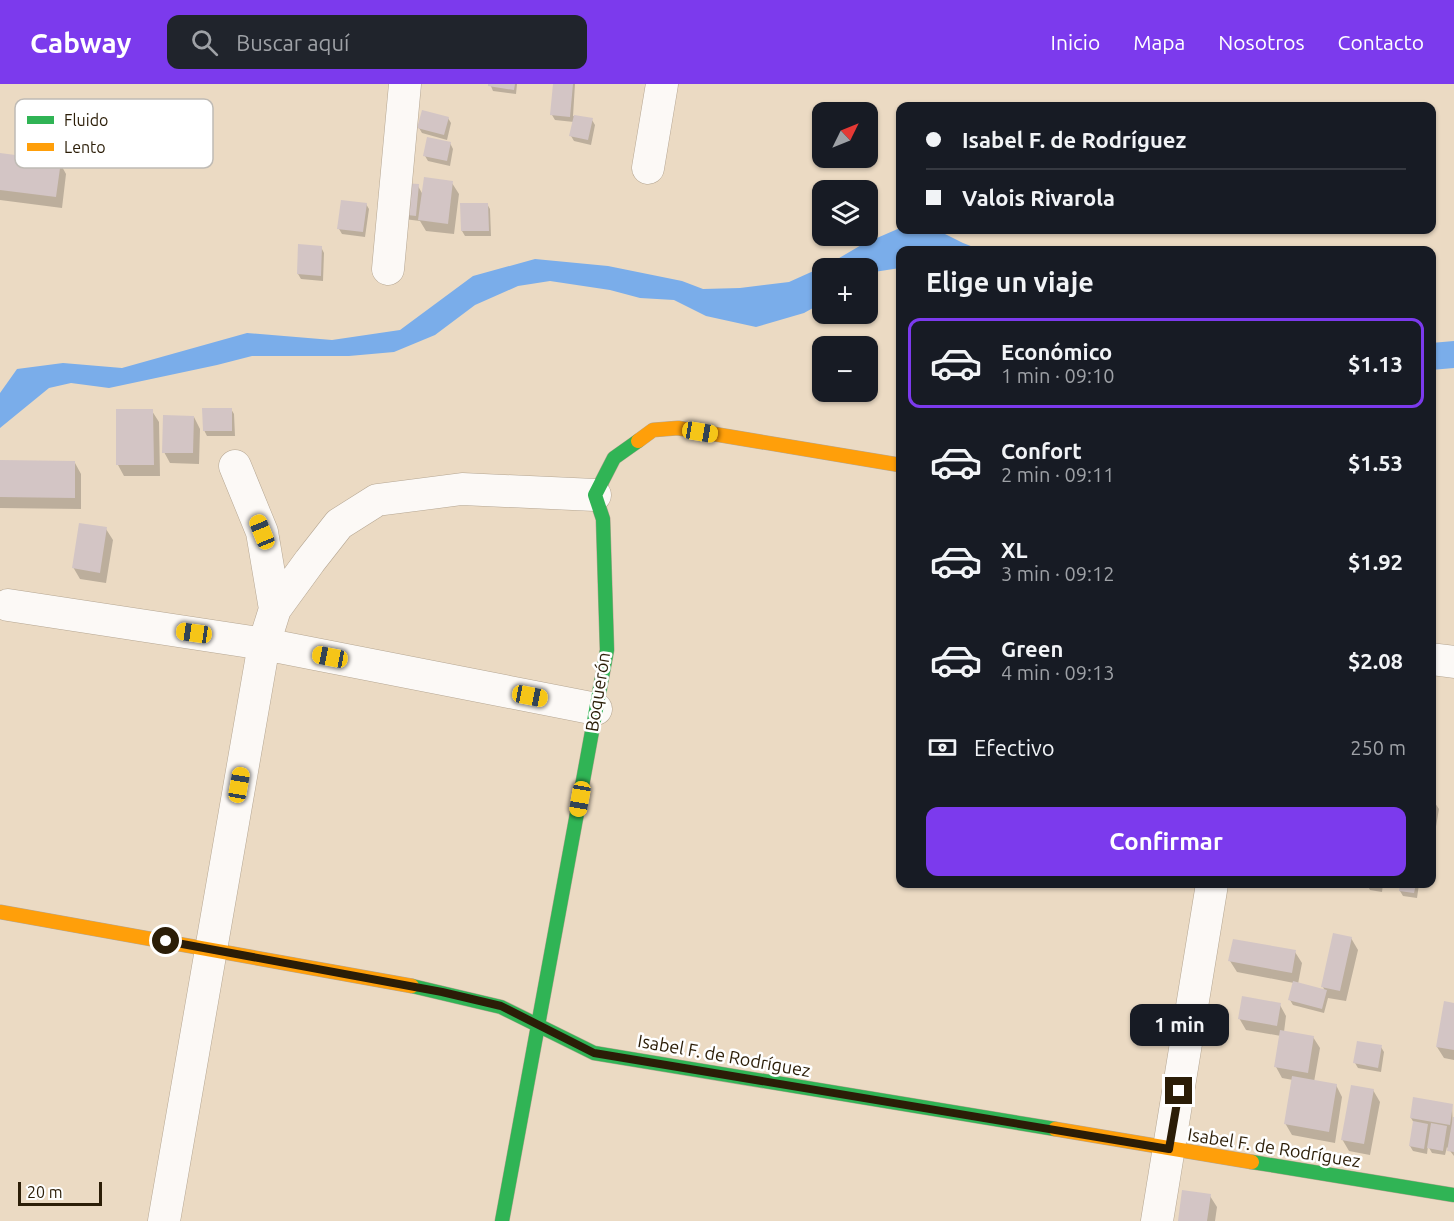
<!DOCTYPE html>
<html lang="es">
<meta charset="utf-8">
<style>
body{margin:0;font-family:Ubuntu,sans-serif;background:#20242c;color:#f1f3f6;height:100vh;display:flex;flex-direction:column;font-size:22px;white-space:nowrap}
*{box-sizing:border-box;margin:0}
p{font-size:20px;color:#9ea1a6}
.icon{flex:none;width:33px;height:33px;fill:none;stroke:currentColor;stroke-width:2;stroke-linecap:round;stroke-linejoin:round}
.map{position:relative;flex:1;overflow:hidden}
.side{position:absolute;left:896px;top:162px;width:540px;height:642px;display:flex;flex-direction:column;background:#171b24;border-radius:12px;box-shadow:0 2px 4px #0004}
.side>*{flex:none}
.guide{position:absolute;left:896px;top:18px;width:540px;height:132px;border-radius:12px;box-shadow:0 2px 4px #0004;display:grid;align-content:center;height:132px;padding:0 30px;background:#171b24}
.needle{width:39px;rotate:47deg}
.buttons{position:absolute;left:812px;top:18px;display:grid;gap:12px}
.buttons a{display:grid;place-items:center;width:66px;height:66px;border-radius:12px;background:#171b24;box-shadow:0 2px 4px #0004;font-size:30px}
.scale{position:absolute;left:18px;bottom:15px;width:84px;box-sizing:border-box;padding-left:6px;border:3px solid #2b1d07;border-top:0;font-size:16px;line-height:21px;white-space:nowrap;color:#2b1d07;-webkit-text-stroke:4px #fff;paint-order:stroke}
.end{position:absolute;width:27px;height:27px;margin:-14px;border:8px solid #2b1d07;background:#fff;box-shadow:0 0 0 3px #fff}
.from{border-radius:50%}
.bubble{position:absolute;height:42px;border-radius:12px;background:#171b24;box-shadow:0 2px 4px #0004;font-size:20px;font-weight:700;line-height:42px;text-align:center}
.car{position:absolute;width:18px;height:36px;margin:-18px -9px;border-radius:8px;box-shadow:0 0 4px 2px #0007;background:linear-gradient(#f5c518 24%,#345 0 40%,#f5c518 0 76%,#345 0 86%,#f5c518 0)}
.guide b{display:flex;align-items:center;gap:21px;height:57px;font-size:22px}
.guide b+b{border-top:2px solid #363941}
.guide i{width:15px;height:15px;background:#f1f3f6}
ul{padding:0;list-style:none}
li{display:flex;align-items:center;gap:18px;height:90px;margin:0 12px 9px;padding:0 18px;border:3px solid transparent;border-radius:12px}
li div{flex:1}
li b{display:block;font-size:22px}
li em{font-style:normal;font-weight:700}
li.on{border-color:#7c3aed}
li>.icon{width:54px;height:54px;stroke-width:1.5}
h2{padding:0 30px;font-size:27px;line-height:72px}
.pay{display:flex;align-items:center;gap:15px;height:66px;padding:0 30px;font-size:22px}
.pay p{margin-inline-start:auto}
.action{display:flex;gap:12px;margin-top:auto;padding:12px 30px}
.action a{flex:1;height:69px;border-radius:12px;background:#7c3aed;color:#fff;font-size:24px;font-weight:700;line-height:69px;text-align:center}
header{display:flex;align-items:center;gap:36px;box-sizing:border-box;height:84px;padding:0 30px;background:#7c3aed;color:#fff}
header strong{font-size:28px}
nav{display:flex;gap:33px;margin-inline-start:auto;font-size:21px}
.search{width:420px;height:54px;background:#20242c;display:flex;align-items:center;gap:15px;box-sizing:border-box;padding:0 21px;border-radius:12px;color:#9ea1a6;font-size:22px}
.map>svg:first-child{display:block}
</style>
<header>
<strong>Cabway</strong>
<div class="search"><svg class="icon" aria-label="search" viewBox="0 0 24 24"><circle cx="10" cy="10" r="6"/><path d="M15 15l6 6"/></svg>Buscar aquí</div>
<nav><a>Inicio</a><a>Mapa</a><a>Nosotros</a><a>Contacto</a></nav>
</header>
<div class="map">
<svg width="1454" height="1137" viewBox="0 0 1454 1137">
<rect width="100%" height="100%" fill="#ebdac3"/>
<path fill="#7aadea" d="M900,144L937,146L963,159L981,166H900V184L874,188L867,192V184H822V219L804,229L756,243L706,232L674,216L640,214L610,206L550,197L518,202L475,221L435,251L394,268L349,272H252L217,281L109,304L71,299L49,304L0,344V309L17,285L63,279L122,284L247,249L332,256L400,246L473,192L535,175L608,182L682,197L703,205L740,204L789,198L829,180L863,160Z
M1454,257V284L1431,286V259Z"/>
<path fill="#0003" d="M490,0H517L516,10L493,7Z
M554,0H575L573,32L592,36L595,41L591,61L574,57L571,52L574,38L555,36L552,31Z
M448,34L451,39L447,56L422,49L419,44Z
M450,59L453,65L450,82L428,77L425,72Z
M0,70L60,79L66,90L62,124L0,116Z
M452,99L459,110L454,150L426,147L420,137L404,135L418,102L423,111Z
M366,120L369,125L365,153L342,150L339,145Z
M487,120L490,125L491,152H465L462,147Z
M321,163L324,169L323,197L301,195L298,190Z
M231,325L234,330L235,352H207L204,346Z
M152,327L159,338L160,392H124L118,381Z
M194,333L200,345L199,380L170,379L164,368Z
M0,377L75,379L81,390V425L0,424Z
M106,445L113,456L106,499L80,495L73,483Z
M1431,713L1439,725L1432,766H1431Z
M1367,800H1383L1382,808L1370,806Z
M1401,800H1419L1417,814L1403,812L1400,807Z
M1351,854L1358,866L1346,917L1328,914L1324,929L1293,921L1290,916L1294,899L1237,888L1230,877L1295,868L1302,879L1298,900L1325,907L1323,903Z
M1280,921L1286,932L1284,948L1313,953L1320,964L1314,998L1336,1001L1342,1013L1335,1059L1292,1051L1285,1039L1293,996L1282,994L1276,983L1281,952L1246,946L1239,934Z
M1454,921V976L1444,974L1437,963Z
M1381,963L1384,968L1381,988L1358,984L1355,979Z
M1373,1006L1380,1018L1370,1071L1349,1067L1342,1055Z
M1452,1021L1454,1072L1447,1063L1445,1071L1432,1069L1428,1062L1427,1070L1413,1067L1410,1062L1414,1039L1411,1034Z
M1210,1112L1217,1123L1215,1137H1179Z"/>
<path fill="#d3c5c5" d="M488,0H515L514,6L488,2Z
M553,0H573L570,33L550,31Z
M422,26L449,33L444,51L417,44Z
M574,31L593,34L588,56L569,52Z
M427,53L451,58L447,77L423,72Z
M0,69L61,77L56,113L0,106Z
M424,93L453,97L448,140L418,136Z
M402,99L419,100L416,132L399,130Z
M341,116L367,119L363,148L337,145Z
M460,119H488L489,147H461Z
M298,160L322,162L321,192L297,190Z
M202,324H232V347H203Z
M116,325H153L154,381H116Z
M163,331L194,332L193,369H162Z
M0,376L75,377V414L0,413Z
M79,439L107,443L100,489L72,484Z
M1400,800H1416L1414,809L1399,807Z
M1333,849L1352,853L1340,907L1321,903Z
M1233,855L1296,866L1292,889L1228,877Z
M1293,897L1327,906L1322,925L1288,916Z
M1242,912L1281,919L1277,942L1238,935Z
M1444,917L1454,919V966L1436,963Z
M1280,946L1314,952L1308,989L1274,983Z
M1357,957L1382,961L1378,984L1353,979Z
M1292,992L1337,1000L1329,1048L1284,1040Z
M1351,1001L1374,1005L1364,1060L1341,1056Z
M1413,1013L1453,1020L1450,1041L1410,1034Z
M1453,1033H1454V1068L1447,1067Z
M1413,1037L1428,1040L1424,1065L1409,1062Z
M1431,1039L1447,1042L1443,1067L1427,1064Z
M1182,1106L1211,1110L1207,1137H1178Z"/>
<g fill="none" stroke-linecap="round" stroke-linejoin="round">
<g stroke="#b5a692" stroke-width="33">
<path id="street" d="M648,84L662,0
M388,185L405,0
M8,521L264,560L596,625
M275,525L310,477L339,440L377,416L462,405L595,411
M1431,575L1454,578
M164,1137L264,560L275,525L262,448L235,382
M1157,1137L1212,800"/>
</g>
<g stroke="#b5a692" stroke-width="15">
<path id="fast" d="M412,902L501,923L594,969L1055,1045
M1252,1078L1454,1111
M502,1137L607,566L603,435L595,411L614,374L638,357"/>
</g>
<g stroke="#b5a692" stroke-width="15">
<path id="slow" d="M638,357L653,346L678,344L900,381
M0,828L412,902
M1055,1045L1252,1078"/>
</g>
<use href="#street" stroke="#fcf9f6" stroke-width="32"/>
<use href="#fast" stroke="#30b455" stroke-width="14"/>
<use href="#slow" stroke="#ff9f0a" stroke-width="14"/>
</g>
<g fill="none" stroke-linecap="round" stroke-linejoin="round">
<path stroke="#2b1d07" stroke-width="8" d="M166,857L442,908L501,922L594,969L1169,1065L1179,1007"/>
</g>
<g text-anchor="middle" stroke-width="5" stroke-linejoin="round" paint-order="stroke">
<g font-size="18" fill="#2b1d07" stroke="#fff">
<text transform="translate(598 608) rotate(-81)" y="6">Boquerón</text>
<text transform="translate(724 972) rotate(10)" y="6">Isabel F. de Rodríguez</text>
<text transform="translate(1274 1064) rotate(9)" y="6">Isabel F. de Rodríguez</text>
</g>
</g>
<rect x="15" y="15" width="198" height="69" rx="9" fill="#fff" stroke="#bfbbb5" stroke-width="1.5"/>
<rect x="27" y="32" width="27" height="8" fill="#30b455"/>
<rect x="27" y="59" width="27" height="8" fill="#ff9f0a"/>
<g font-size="16" fill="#2b1d07">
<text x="64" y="42">Fluido</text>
<text x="64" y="69">Lento</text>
</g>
</svg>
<div class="buttons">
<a><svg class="needle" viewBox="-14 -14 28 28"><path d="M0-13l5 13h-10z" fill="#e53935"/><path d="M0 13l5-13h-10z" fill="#9ea1a6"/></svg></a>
<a><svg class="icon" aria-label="layers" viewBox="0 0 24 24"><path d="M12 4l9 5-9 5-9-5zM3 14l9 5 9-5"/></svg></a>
<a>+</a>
<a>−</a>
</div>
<div class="scale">20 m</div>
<i class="end from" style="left:166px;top:857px"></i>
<i class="end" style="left:1179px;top:1007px"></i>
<div class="bubble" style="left:1130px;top:920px;width:99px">1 min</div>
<i class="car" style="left:700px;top:348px;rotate:99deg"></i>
<i class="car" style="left:262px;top:448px;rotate:338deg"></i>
<i class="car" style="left:194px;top:549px;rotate:278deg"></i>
<i class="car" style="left:330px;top:573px;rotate:281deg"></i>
<i class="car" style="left:530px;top:612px;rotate:101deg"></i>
<i class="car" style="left:239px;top:701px;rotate:10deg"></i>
<i class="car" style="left:580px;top:715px;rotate:190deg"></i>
<div class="guide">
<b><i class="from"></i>Isabel F. de Rodríguez</b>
<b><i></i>Valois Rivarola</b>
</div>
<section class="side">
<h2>Elige un viaje</h2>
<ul>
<li class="on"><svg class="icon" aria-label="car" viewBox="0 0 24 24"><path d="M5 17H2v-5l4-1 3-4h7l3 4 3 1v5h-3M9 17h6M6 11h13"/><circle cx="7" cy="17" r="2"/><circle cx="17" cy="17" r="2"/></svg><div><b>Económico</b><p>1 min · 09:10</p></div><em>$1.13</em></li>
<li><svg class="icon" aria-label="car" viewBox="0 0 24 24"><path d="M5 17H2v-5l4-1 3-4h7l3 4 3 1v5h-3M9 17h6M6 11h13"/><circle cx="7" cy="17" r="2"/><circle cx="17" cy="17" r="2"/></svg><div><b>Confort</b><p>2 min · 09:11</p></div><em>$1.53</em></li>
<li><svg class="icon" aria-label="car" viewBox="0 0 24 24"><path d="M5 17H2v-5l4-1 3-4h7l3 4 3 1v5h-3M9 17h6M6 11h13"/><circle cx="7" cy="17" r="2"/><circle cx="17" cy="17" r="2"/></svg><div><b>XL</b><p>3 min · 09:12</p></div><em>$1.92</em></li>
<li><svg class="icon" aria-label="car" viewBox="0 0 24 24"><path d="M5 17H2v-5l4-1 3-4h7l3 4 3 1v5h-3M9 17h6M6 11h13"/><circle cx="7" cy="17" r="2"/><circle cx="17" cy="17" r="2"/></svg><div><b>Green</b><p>4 min · 09:13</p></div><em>$2.08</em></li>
</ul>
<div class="pay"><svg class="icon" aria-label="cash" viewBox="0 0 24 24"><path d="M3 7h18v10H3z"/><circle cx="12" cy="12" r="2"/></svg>Efectivo<p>250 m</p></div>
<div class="action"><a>Confirmar</a></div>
</section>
</div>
